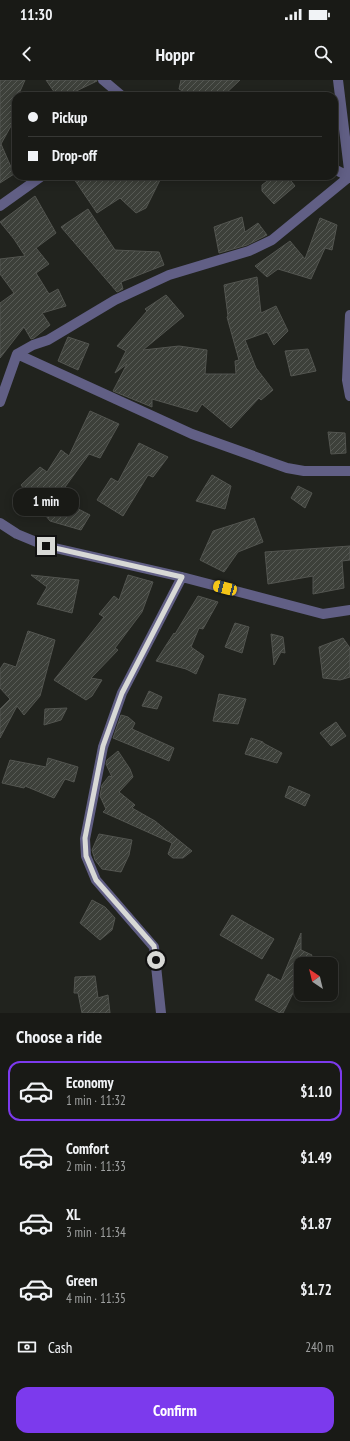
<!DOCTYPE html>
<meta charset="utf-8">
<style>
body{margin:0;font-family:"PT Sans Narrow",sans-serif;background:#262723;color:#f1f3f6;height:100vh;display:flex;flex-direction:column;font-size:15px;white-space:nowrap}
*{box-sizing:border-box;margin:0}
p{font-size:13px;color:#9fa1a1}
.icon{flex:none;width:22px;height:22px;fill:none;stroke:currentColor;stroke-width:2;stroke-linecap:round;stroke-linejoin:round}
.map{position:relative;height:933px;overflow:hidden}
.sheet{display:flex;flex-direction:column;background:#191a16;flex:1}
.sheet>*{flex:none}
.guide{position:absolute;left:12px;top:12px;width:326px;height:88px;border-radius:12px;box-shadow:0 2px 10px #0003,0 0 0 1px #373835;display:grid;align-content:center;height:88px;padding:0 16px;background:#191a16}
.needle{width:26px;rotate:325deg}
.buttons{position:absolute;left:294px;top:877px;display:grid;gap:8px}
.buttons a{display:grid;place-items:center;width:44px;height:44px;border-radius:8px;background:#191a16;box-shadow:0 2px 10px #0003,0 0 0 1px #373835;font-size:20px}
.end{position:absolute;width:18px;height:18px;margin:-9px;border:5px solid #d8d9d6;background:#111;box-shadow:0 0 0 2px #111}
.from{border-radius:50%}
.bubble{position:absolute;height:28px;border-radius:12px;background:#191a16;box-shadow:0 2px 10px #0003,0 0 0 1px #373835;font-size:13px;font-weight:600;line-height:28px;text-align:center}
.car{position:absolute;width:12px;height:24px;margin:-12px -6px;border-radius:5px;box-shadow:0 0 3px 1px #0007;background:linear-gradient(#f5c518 24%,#345 0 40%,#f5c518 0 76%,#345 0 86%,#f5c518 0)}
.guide b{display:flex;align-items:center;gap:14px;height:38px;font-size:15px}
.guide b+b{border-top:1px solid #373835}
.guide i{width:10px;height:10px;background:#f1f3f6}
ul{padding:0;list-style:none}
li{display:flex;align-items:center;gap:12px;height:60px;margin:0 8px 6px;padding:0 8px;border:2px solid transparent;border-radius:12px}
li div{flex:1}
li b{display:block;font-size:15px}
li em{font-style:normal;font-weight:600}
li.active{border-color:#7c3aed}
li>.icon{width:36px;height:36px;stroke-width:1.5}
h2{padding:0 16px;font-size:18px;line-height:48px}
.pay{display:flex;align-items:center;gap:10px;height:44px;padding:0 16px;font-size:15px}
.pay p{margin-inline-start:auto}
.primary-button{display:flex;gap:8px;margin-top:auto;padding:8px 16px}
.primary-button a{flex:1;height:46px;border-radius:12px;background:#7c3aed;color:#fff;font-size:16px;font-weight:600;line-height:46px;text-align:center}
.status{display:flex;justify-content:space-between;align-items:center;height:28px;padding:0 20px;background:#191a16;direction:ltr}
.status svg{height:11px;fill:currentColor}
header{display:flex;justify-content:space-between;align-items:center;height:52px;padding:0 16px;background:#191a16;font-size:18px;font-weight:600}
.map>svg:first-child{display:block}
</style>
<div class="status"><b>11:30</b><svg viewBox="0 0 49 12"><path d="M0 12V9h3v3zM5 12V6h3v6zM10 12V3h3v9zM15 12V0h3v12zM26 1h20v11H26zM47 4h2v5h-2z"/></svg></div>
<header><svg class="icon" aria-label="back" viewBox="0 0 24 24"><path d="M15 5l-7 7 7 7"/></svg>Hoppr<svg class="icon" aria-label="search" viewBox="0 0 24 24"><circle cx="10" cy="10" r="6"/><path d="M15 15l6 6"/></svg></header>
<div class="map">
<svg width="350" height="933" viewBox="0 0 350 933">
<defs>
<pattern id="building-hatch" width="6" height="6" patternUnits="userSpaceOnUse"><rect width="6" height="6" fill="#3d403a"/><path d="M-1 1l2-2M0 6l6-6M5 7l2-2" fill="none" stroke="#585b56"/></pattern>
</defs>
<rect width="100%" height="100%" fill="#21231e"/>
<path fill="url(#building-hatch)" stroke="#535550" d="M0,0H25L18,16H16V37L1,64L14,94L0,103Z
M46,0H97V1L66,16H57Z
M181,0H240L223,16H192L179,9Z
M72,96H162L146,128L136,133L120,118L97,133Z
M274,96H287L295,106L274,124L262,111V105Z
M35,116L56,153L36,168L49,184L36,193L49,214L58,209L66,226L42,233L50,245L34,258L31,259L24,247L0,278V223L14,213L0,194V179L25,176L14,159L0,142Z
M88,129L115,170L159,172L164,185L121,202L123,209L117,212L61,147Z
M242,137L245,152L258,143L267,155L247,165L219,173L214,147Z
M320,138L337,145L332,170L325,168L311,199L278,189L267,197L255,186L290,161L305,179Z
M257,197L261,233L276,226L288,251L274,265L267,252L245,260L256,288L273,310L261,320L259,318L231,348L202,324L197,332L152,319V327L113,311L127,284L115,293L126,271L117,266L147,231L145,229L166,215L184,236L143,270L179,266L207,270L205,294H236L235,281L239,280L227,237L228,236L224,205Z
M68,257L89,264L78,290L58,281Z
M308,269L316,291L291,296L285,271Z
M90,331L119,344L100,378L89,374L57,418L90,435L81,450L50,441L21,405L40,387L47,392L61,370L69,376Z
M328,352L345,353L346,373L331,374Z
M139,363L168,377L153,397L148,395L123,436L97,420L111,398L118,402Z
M212,395L231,406L225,429L196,421Z
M298,406L312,413L305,428L291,418Z
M254,438L263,462L238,472L224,492L200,480L213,451Z
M350,466V480L342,481L344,508L313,514V496L268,504L265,472Z
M31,495L79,500L72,533L37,524L47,507Z
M128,495L153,502L142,532L115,568L118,570L91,598L102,600L92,616L86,620L54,600L104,537L99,534L114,516L119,520Z
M198,516L218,522L203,549L199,548L191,567L204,576L196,594L186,589L156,581L174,553L175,554Z
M235,543L249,547L242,573L225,567Z
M28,551L55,560L40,616L24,635L17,626L0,658V629L10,619L0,608V589L4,583L16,587Z
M271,554L283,557L285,573L281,572L274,585Z
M343,558L350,568V597L340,600L323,598L319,567Z
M149,611L162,617L157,629L142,626Z
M219,614L246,619L238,644L213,641Z
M67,628L61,640L44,645L45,629Z
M121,635L128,637L135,643L132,649L174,668L169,681L113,658Z
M336,642L346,656L331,666L320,653Z
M251,658L263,662V663L282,673L277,683L245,674Z
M118,671L130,689L133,697L119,712L135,725L132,728L155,741L192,771L183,778H173L168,774L172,763L103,732L106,729L100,716L102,705L109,696L112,697L106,684L107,680Z
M48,678L78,687L74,702L65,699L54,718L25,706L24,708L2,703L10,680L46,687Z
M289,706L310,715L305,726L285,717Z
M99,754L132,760L129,775L121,792L102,789L95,780L92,770Z
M92,820L105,827L115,838L112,850L100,860L80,843Z
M232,835L274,859L262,879L220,855Z
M301,853V870L312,875L308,884H301V897L283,933H280L255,920L268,894L281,901Z
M95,896L98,918L108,915L110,933H82L78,913H74L75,897Z"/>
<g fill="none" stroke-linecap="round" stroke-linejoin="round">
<path stroke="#615f85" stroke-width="10" d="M103,0L122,16
M338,0L350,98
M334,89L350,97
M0,126L42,96
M350,235L347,300L350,316
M17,274L192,354L287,388L304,391H350
M0,322L17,274L33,265L48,260L115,220L169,195L249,171L272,160L350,96
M0,443L17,454L46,466L182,497L323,534L350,530
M161,933L154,867L96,800L86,776L85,759L103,667L122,613L182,497"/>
</g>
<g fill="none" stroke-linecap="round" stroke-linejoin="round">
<path stroke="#d8d9d6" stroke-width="5" d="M46,466L182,497L122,613L103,666L85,758L86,776L96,800L154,866L156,880"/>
</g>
</svg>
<div class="buttons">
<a><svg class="needle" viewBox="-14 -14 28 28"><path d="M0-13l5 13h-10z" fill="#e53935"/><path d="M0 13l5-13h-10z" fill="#9fa1a1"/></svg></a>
</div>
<i class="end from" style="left:156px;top:880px"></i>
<i class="end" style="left:46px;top:466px"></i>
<div class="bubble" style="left:13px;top:408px;width:66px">1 min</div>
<i class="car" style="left:225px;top:508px;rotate:285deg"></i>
<div class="guide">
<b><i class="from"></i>Pickup</b>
<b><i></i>Drop-off</b>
</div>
</div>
<section class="sheet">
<h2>Choose a ride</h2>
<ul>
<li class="active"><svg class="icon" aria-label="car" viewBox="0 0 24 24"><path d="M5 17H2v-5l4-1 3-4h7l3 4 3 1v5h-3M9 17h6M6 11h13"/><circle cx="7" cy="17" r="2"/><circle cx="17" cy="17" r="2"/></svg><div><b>Economy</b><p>1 min · 11:32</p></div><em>$1.10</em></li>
<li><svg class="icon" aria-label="car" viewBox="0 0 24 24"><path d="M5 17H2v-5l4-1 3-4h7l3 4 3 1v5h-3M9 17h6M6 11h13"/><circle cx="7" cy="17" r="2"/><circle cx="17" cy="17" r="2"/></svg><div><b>Comfort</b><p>2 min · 11:33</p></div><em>$1.49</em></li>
<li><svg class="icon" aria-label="car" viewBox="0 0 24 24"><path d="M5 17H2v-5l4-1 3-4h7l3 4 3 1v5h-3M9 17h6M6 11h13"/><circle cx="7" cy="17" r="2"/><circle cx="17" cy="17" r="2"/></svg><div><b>XL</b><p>3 min · 11:34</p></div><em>$1.87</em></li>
<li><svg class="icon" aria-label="car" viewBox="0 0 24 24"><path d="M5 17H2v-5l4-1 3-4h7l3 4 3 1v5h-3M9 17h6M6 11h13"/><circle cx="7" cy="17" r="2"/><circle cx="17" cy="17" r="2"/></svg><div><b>Green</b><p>4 min · 11:35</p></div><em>$1.72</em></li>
</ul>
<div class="pay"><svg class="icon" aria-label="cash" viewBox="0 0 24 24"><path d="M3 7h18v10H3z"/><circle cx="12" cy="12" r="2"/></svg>Cash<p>240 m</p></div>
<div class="primary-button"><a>Confirm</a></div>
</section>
